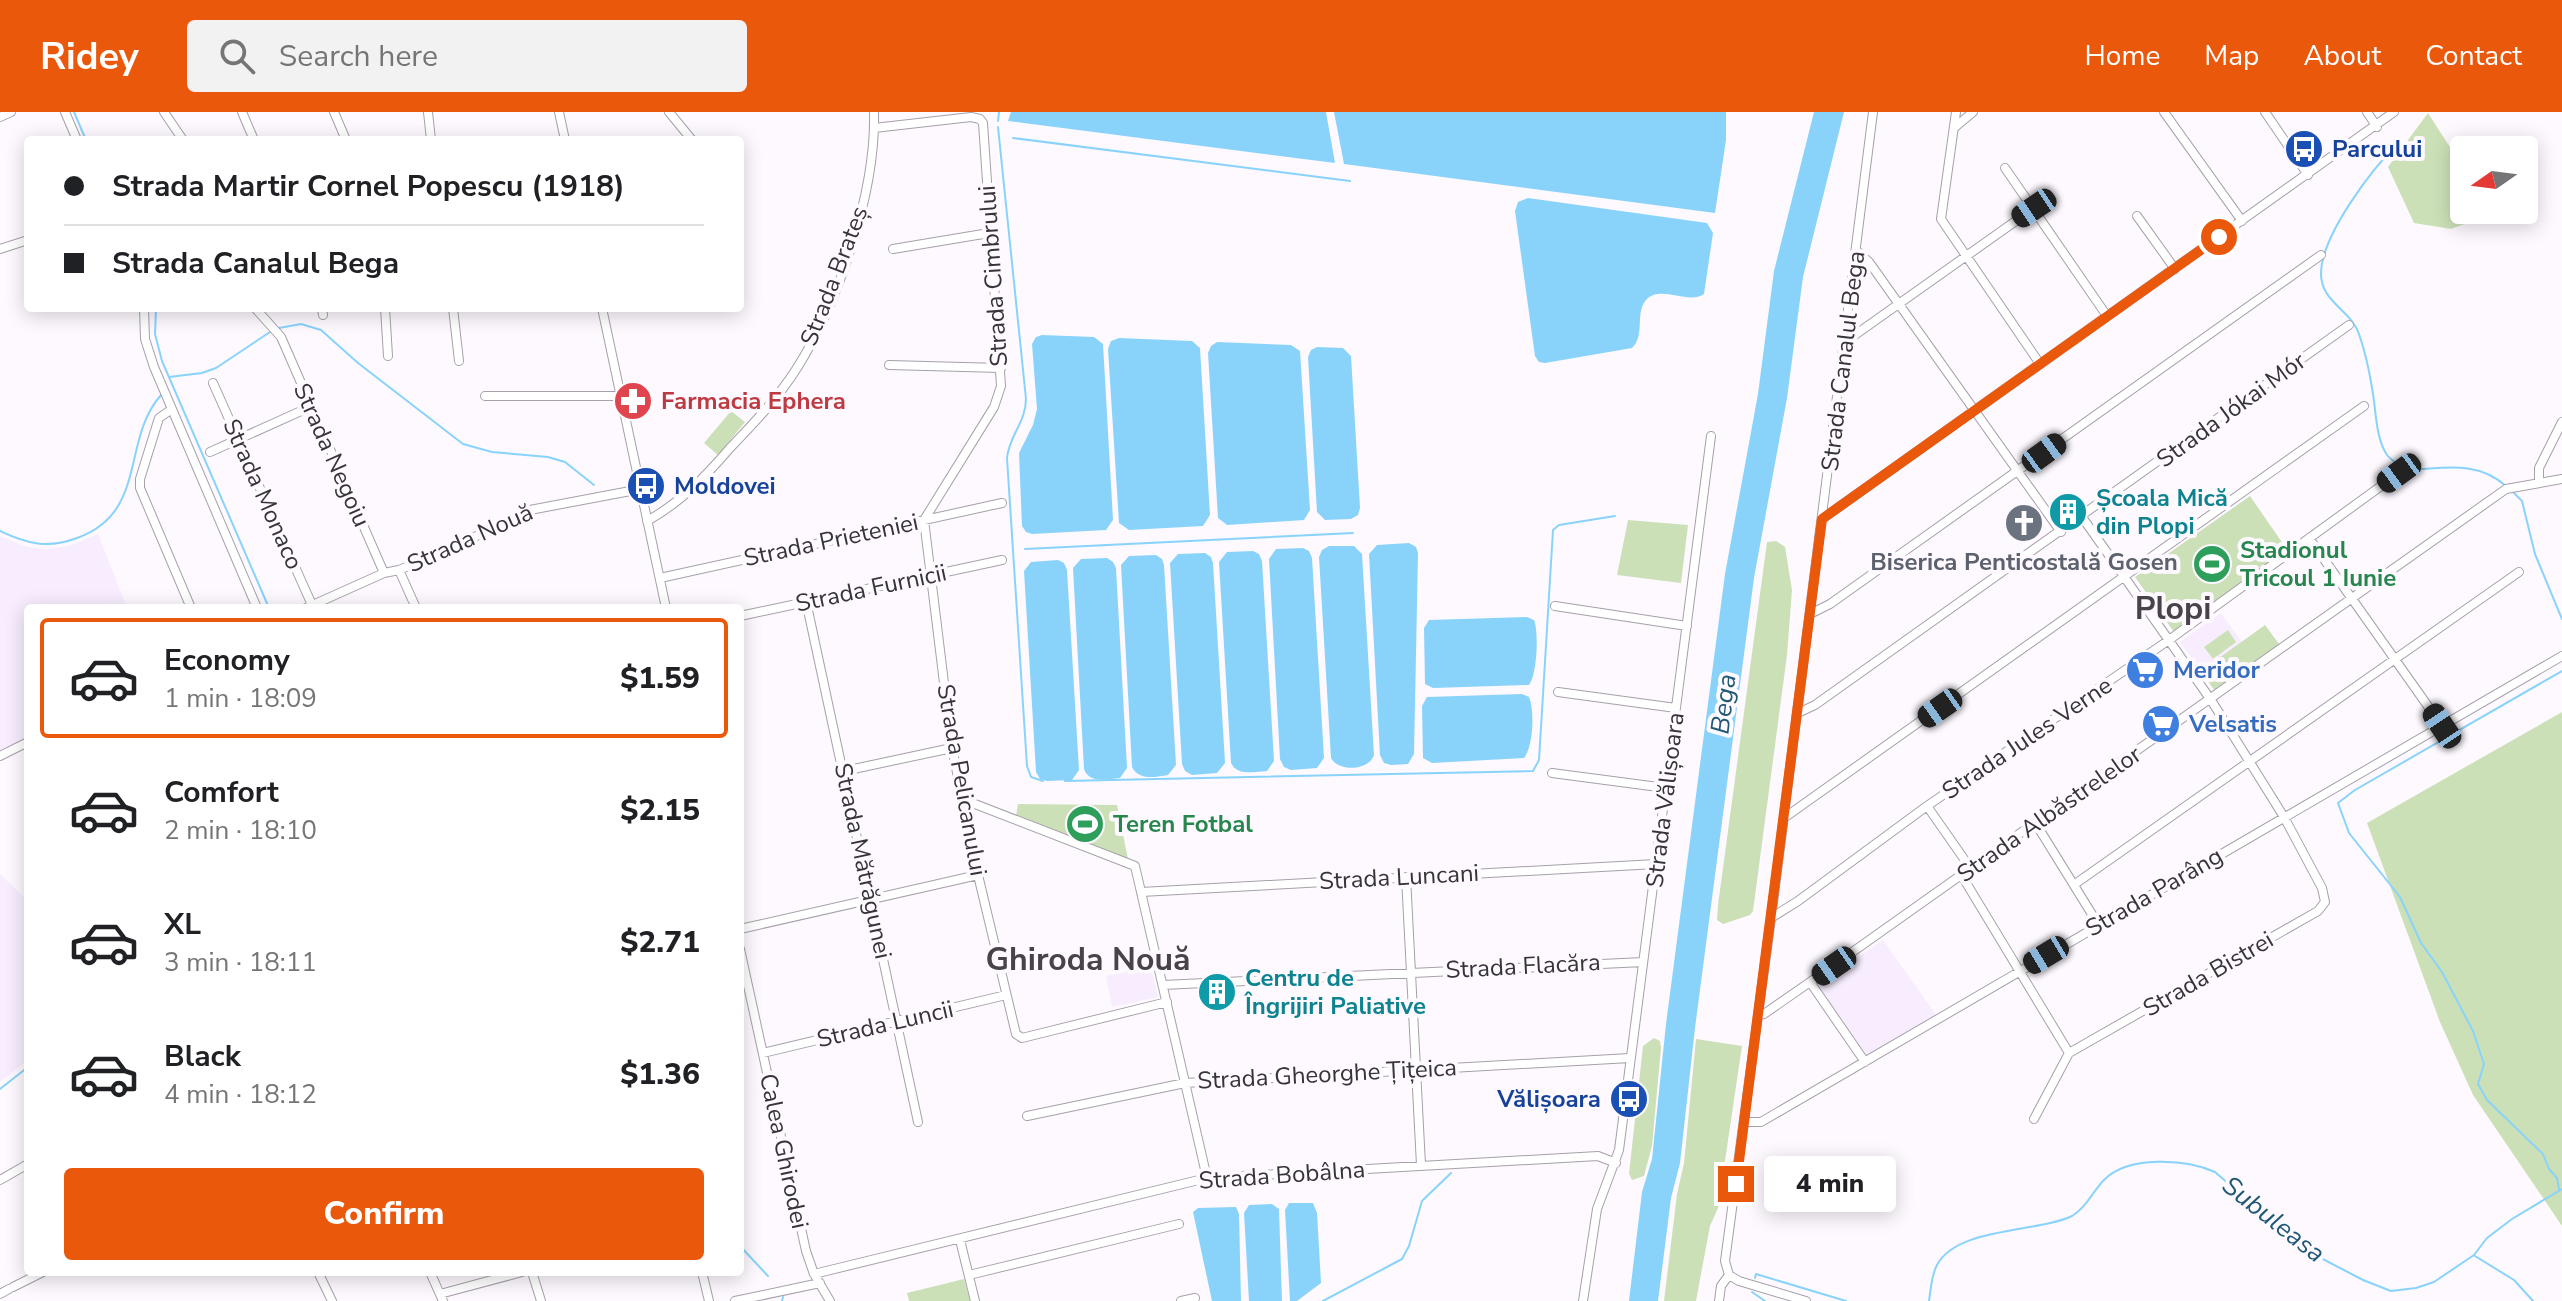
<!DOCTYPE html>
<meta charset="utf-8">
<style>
body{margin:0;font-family:"Nunito Sans",sans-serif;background:#f2f2f2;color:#202124;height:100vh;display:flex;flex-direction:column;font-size:30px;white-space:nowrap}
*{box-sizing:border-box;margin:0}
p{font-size:26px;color:#757577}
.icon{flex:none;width:44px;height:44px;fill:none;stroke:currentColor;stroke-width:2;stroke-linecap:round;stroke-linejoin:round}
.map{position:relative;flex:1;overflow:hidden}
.sheet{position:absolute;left:24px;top:492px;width:720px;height:672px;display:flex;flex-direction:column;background:#fff;border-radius:8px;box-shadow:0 4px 20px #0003}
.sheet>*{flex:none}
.guide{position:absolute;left:24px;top:24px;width:720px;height:176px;border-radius:8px;box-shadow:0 4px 20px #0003;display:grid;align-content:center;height:176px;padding:0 40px;background:#fff}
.needle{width:52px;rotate:256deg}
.buttons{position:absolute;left:2450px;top:24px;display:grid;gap:16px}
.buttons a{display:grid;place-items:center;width:88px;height:88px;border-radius:8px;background:#fff;box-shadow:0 4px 20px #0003;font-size:40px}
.end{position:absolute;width:36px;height:36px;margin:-18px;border:10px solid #ea580c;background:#fff;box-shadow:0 0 0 4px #fff}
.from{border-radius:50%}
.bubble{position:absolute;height:56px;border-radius:8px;background:#fff;box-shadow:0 4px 20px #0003;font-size:26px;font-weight:800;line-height:56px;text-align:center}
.car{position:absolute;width:24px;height:48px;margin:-24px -12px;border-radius:10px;box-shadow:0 0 6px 2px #0007;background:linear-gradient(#222 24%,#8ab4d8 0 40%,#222 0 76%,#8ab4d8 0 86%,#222 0)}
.guide b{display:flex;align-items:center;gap:28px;height:76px;font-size:30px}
.guide b+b{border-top:2px solid #e0e0e0}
.guide i{width:20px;height:20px;background:#202124}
ul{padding:14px 0 0;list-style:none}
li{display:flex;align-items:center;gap:24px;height:120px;margin:0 16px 12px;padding:0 24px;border:4px solid transparent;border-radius:8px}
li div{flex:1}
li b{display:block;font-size:30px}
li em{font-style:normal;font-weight:800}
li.current{border-color:#ea580c}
li>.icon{width:72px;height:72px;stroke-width:1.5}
.cta{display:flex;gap:16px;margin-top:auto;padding:16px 40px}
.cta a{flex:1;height:92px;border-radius:8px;background:#ea580c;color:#fff;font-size:32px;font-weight:800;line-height:92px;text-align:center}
header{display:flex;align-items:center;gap:48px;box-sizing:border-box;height:112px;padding:0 40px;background:#ea580c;color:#fff}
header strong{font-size:38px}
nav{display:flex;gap:44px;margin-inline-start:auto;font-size:28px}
.search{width:560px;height:72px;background:#f2f2f2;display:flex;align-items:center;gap:20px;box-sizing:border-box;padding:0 28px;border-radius:8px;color:#757577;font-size:30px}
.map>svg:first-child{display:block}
</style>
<header>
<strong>Ridey</strong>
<div class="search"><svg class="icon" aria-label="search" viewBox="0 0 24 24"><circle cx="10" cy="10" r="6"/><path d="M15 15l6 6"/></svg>Search here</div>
<nav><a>Home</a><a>Map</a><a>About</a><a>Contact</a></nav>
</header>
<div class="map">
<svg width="2562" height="1189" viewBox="0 0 2562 1189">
<rect width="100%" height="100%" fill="#fdf9ff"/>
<path fill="#f7edfe" d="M98,422L127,496H28V630L0,644V424L27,435L48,437L68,434Z
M2221,501L2242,530L2201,559L2180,530Z
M0,762L28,789V948L0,970Z
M1883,828L1936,903L1867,945L1817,874Z
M1151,855L1158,885L1112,895L1106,864Z"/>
<path fill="#cce0b8" d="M2428,1L2464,57V98H2489L2491,102L2451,117L2414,111L2388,55Z
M731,299L745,310L718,343L704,331Z
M2250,384L2288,439L2174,520L2135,465Z
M1628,408L1688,413L1681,471L1617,463Z
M1776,429L1785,435L1792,478L1787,543L1753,799L1750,803L1723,812L1717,808L1718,793L1767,430Z
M2265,513L2279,532L2214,578L2201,559Z
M2228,518L2236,530L2213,547L2204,535Z
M2562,600V1114L2473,983L2440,910L2367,711Z
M1018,692L1117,693L1128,747L1016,704Z
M1654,926L1660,929L1661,936L1652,1034L1644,1064L1632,1068L1629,1062L1643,934Z
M1696,927L1742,934L1718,1096L1710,1114L1696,1189H1664L1677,1082L1684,1051Z
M964,1167L970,1189H909L907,1181Z"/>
<path fill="#89d3fb" d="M1011,0H1326L1335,51L1008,9Z
M1334,0H1726V28L1715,101L1344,52Z
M1814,0H1844L1803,165L1787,286L1754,466L1695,916L1680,1051L1671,1086L1658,1189H1629L1642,1080L1652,1047L1666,912L1725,462L1758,282L1774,159Z
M1528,86L1707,111L1713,121L1704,182C1688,193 1662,173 1647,187C1634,200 1646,223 1632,236L1545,251L1539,250L1535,244L1515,99L1518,90Z
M1042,223L1094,225L1103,232L1113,408L1106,418L1032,422L1026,420L1022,414L1019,341L1033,313L1037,297L1032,232L1036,225Z
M1119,226L1192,229L1200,236L1210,403L1203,414L1129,418L1119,411L1108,237L1111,229Z
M1217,230L1291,233L1300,239L1310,398L1304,408L1227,413L1218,406L1208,241L1211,234Z
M1317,235L1343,236L1351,244L1360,396L1358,403L1351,407L1325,408L1317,400L1308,245L1311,238Z
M1409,431L1416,435L1418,441L1414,642L1408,652L1391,653L1384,651L1380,643L1369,442L1377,433Z
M1329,434H1354L1362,442L1374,643C1369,659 1338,660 1331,646L1319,445L1322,438Z
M1303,436L1309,439L1312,446L1324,646L1317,656L1291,658L1284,655L1280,647L1269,447L1276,437Z
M1253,439L1259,442L1262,449L1274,649L1267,659C1254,660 1237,664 1231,651L1219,450L1227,440Z
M1205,441L1211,445L1213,451L1225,651L1217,661L1192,663L1185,659L1182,652L1170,451L1178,442Z
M1156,443L1162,447L1164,453L1176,653L1168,663C1156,665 1139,669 1132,655L1121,453L1129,444Z
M1107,446L1113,450L1116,456L1127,656L1120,666C1107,667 1089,672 1084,657L1073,456L1081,447Z
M1058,448L1064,451L1067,458L1079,658L1072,668L1047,669L1040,667L1036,660L1024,459L1031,450Z
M1527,505L1534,508C1539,520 1537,563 1529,573L1433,576L1425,572L1424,516L1429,508Z
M1522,582L1529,585C1535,599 1533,635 1524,646L1432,651L1423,646L1422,594L1427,585Z
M1289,1091H1313L1317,1101L1321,1171L1297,1189H1290L1285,1098Z
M1272,1092L1279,1097L1282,1189H1249L1244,1101L1249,1093Z
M1236,1095L1239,1102L1241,1189H1212L1193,1100L1198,1096Z"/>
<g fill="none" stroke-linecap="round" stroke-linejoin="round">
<path stroke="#89d3fb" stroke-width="2" d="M74,0L86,28
M998,9L999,0
M998,15L1026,287C1026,310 1009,324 1007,346L1027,654L1031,665L1043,669
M1013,26L1350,69
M2399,31C2372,56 2321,124 2321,162C2321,190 2351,198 2359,222C2366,242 2370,262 2373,282C2376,300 2376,327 2387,343C2391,348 2400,354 2406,358C2441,357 2476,347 2506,374
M156,196L155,222L162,249L269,496
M279,216L301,212L321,218L358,251L463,332L492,340L548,345L565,350L594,373
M169,265L202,261L216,256L270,220
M2514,381L2522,389L2535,442L2562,507
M0,419C27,432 48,437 77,426C148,401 121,328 161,283
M1025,437L1353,421
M1065,669L1533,659L1539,648L1553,418L1559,413L1615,404
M0,977L28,955
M2559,1077L2557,1066L2549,1057L2543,1042L2487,988L2478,972L2484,952L2473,919L2442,860L2421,831L2400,785L2349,721L2338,691L2355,678L2562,559
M740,1134L768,1164
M2475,1144L2514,1168L2533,1189
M1755,1166L1756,1162L1846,1189
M1752,1180L1765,1189
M782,1189L783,1185
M1323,1189L1402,1147L1409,1134L1422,1089L1451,1061
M1929,1189C1931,1177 1931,1164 1937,1153C1957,1115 2036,1121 2072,1104C2086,1096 2093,1079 2104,1068C2128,1043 2186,1047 2215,1060L2288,1123L2317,1144L2363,1168L2391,1179L2416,1176L2434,1170L2474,1143L2487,1126L2512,1107L2562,1077"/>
<g stroke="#a6a0aa" stroke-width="10">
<path id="minor" d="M65,0L77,28
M164,0L183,28
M242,0L254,28
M334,0L346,28
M428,0L431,28
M559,0L565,28
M669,0L692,28
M1956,0L1941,107L2040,252
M2164,0L2242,109
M2265,0L2308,63
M2367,0L2377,15
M0,5L11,0
M874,16L971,5L980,7L983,11L1001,274L994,295L924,408L952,636L978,763L1016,922L1022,926L1167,890
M1954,16L1973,0
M2005,56L2107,204
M2137,104L2175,157
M0,137L28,128
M893,137L989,121
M1857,139L1869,150L2061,420
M144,196L145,227L154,255L257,496
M255,196L281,225L384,461
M322,196L323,203
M385,196L388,244
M453,196L459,249
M602,196L666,496
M1845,230L2034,96
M889,253L1001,256
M213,271L312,493
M485,284H621
M172,297L159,306L140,367V376L191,496
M210,340L310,295
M2539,371V356L2562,310
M1822,407L2394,0
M647,409C680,391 706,364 730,336C754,311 778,286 797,256C839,189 876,80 874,0
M2309,426L2442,614
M399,458L416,496
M660,466L1002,391
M806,489L918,1010
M1555,494L1687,514
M306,496L384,461L399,458L456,434L530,398L641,377
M1810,502L1830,492L2321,143
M740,504L1002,448
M1558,580L1676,596
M1798,601L1815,593L2349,213
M0,644L28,630
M844,659L952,636
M1552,661L1666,676
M962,687L1135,754L1207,1066
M1927,694L1971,757
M1784,706L2364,294
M2036,712L2098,812
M1962,764L2069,941
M1406,765L1421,1053
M2075,772L2519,460
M1141,780L1656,752
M1771,806L1798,789L1927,694L2169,528L2399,361
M740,817L978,763
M740,837L806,1139L814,1162L830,1189
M1810,870L1865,950
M1163,873L1643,850
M1759,903L1764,902L1810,870L2506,377L2562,367
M763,941L1006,883
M1027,1004L1185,971L1630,946
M2034,1007L2069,941L2318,799L2325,790L2322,776L2284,705L2211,588L2082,405
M1745,1010H1761L2562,544
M0,1068L28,1052
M960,1128L975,1189
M318,1160L332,1189
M430,1160L443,1189
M532,1160L541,1189
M702,1160L709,1189
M814,1162L1207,1066L1598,1044L1616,1051
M969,1163L1179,1112
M1729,1163L1725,1149L1771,806L1873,0
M1729,1163L1739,1169L1806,1189
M13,1175L43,1160
M0,1182L9,1177
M440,1182L522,1160
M735,1189L820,1171
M1181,1189L1195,1186
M1583,1189L1597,1097L1619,1038L1711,324
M1719,1189L1721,1174L1729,1163"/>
</g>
<use href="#minor" stroke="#fff" stroke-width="8"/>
</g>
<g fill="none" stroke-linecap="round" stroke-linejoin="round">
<path stroke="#ea580c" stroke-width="10" d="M1736,1072L1822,407L2219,125"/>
</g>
<defs>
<g id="bus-disc" transform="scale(2)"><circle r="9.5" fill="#1a4fb4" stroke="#fdf9ff"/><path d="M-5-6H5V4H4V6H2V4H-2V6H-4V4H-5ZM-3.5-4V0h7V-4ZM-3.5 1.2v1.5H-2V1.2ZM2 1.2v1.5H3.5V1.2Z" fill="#fff"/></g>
<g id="pharmacy-disc" transform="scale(2)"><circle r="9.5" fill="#e0444e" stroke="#fdf9ff"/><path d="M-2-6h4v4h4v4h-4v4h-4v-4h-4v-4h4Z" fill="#fff"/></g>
<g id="building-disc" transform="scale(2)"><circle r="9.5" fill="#0f9aa8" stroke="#fdf9ff"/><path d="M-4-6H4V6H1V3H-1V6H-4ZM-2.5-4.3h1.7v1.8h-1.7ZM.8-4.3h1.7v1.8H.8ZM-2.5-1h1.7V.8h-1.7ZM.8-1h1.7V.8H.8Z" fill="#fff"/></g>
<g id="church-disc" transform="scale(2)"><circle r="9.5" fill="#6b7280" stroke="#fdf9ff"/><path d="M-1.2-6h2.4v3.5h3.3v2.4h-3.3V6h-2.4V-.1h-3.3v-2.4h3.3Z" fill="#fff"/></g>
<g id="stadium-disc" transform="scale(2)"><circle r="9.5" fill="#2e9e5b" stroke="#fdf9ff"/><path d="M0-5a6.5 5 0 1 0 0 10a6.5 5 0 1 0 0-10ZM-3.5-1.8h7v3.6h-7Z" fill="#fff"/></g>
<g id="supermarket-disc" transform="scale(2)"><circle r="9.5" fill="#3f7fe0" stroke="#fdf9ff"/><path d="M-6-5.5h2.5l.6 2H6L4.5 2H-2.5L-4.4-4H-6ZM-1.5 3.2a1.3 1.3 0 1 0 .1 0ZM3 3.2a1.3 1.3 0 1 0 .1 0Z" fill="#fff"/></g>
</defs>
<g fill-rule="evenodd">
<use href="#bus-disc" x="2304" y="37"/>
<use href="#pharmacy-disc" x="633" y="289"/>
<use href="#bus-disc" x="646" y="374"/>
<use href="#building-disc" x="2068" y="400"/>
<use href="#church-disc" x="2024" y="411"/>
<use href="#stadium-disc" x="2212" y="452"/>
<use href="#supermarket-disc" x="2145" y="558"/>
<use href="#supermarket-disc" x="2161" y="612"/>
<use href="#stadium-disc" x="1085" y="712"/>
<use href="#building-disc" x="1217" y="880"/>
<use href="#bus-disc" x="1629" y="987"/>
</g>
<g text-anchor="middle" stroke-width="8" stroke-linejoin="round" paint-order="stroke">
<g font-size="24" font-weight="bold" fill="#164399" stroke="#fdf9ff" text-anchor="start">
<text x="2332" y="45">Parcului</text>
<text x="674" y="382">Moldovei</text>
<text x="1601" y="995" text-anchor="end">Vălișoara</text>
</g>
<g font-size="24" fill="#373438" stroke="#fdf9ff">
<text transform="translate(834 164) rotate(-69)" y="8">Strada Brateș</text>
<text transform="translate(993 164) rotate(-94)" y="8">Strada Cimbrului</text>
<text transform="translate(1843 249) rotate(-83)" y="8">Strada Canalul Bega</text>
<text transform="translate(2231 298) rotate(-36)" y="8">Strada Jókai Mór</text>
<text transform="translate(332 343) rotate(66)" y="8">Strada Negoiu</text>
<text transform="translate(263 382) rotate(66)" y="8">Strada Monaco</text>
<text transform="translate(470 426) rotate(-24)" y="8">Strada Nouă</text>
<text transform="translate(831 428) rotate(-12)" y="8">Strada Prieteniei</text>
<text transform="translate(871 476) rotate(-12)" y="8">Strada Furnicii</text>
<text transform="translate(2027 626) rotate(-34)" y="8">Strada Jules Verne</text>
<text transform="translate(962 668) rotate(80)" y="8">Strada Pelicanului</text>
<text transform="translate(1665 688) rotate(-83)" y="8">Strada Vălișoara</text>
<text transform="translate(2049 702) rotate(-35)" y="8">Strada Albăstrelelor</text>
<text transform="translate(863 749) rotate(78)" y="8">Strada Mătrăgunei</text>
<text transform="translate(1399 765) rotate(-3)" y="8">Strada Luncani</text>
<text transform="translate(2154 780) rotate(-30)" y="8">Strada Parâng</text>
<text transform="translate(1523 854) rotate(-3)" y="8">Strada Flacăra</text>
<text transform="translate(2208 862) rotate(-30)" y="8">Strada Bistrei</text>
<text transform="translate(885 912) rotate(-13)" y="8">Strada Luncii</text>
<text transform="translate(1327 962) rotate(-3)" y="8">Strada Gheorghe Țițeica</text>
<text transform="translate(784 1039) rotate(78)" y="8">Calea Ghirodei</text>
<text transform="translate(1282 1063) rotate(-4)" y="8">Strada Bobâlna</text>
</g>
<g font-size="24" font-weight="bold" fill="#be3a42" stroke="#fdf9ff" text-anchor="start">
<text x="661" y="297">Farmacia Ephera</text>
</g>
<g font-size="24" font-weight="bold" fill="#0d838f" stroke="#fdf9ff" text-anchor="start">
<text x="2096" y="394">Școala Mică<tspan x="2096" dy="28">din Plopi</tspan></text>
<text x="1245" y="874">Centru de<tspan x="1245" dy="28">Îngrijiri Paliative</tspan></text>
</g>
<g font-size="24" font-weight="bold" fill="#27864d" stroke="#fdf9ff" text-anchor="start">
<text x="2240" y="446">Stadionul<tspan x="2240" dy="28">Tricoul 1 Iunie</tspan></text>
<text x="1113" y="720">Teren Fotbal</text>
</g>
<g font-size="24" font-weight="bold" fill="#5b616d" stroke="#fdf9ff">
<text x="2024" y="458">Biserica Penticostală Gosen</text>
</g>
<g font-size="24" font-weight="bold" fill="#366cbe" stroke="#fdf9ff" text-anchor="start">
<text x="2173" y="566">Meridor</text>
<text x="2189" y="620">Velsatis</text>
</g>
<g font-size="26" font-style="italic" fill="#215975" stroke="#fdf9ff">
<text transform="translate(1723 592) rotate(-83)" y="9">Bega</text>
<text transform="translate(2274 1107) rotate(38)" y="9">Subuleasa</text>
</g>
<g font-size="32" font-weight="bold" fill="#48434b" stroke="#fdf9ff">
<text x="2173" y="507">Plopi</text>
<text x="1088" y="858">Ghiroda Nouă</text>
</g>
</g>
</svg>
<div class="buttons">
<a><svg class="needle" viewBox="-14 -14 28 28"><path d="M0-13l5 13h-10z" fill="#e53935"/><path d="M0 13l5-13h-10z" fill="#757577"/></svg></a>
</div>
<i class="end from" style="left:2219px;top:125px"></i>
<i class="end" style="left:1736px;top:1072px"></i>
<div class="bubble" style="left:1764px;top:1044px;width:132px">4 min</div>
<i class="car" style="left:2034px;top:96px;rotate:236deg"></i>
<i class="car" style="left:2044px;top:341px;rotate:54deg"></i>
<i class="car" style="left:2399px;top:361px;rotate:234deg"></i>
<i class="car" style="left:1940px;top:596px;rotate:235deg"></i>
<i class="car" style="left:2442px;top:614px;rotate:326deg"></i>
<i class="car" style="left:2046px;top:843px;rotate:239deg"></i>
<i class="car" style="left:1834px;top:854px;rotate:235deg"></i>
<div class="guide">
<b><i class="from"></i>Strada Martir Cornel Popescu (1918)</b>
<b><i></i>Strada Canalul Bega</b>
</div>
<section class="sheet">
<ul>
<li class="current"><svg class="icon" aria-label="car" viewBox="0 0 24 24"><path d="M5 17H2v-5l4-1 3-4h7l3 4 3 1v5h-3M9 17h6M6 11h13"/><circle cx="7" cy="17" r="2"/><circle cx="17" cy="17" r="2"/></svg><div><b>Economy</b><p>1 min · 18:09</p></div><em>$1.59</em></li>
<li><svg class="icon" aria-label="car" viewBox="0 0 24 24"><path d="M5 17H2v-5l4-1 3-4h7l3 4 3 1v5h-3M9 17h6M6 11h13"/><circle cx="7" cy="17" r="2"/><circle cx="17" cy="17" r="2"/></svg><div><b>Comfort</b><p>2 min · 18:10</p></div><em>$2.15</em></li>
<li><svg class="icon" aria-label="car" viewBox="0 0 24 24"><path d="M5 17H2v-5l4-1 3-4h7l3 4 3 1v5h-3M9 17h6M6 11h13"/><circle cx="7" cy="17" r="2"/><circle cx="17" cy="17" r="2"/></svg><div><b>XL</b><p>3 min · 18:11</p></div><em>$2.71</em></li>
<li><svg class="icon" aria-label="car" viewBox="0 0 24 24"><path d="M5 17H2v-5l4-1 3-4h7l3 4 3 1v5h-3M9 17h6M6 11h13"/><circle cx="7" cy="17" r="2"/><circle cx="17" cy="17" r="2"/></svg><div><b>Black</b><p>4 min · 18:12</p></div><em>$1.36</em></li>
</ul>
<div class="cta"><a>Confirm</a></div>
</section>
</div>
